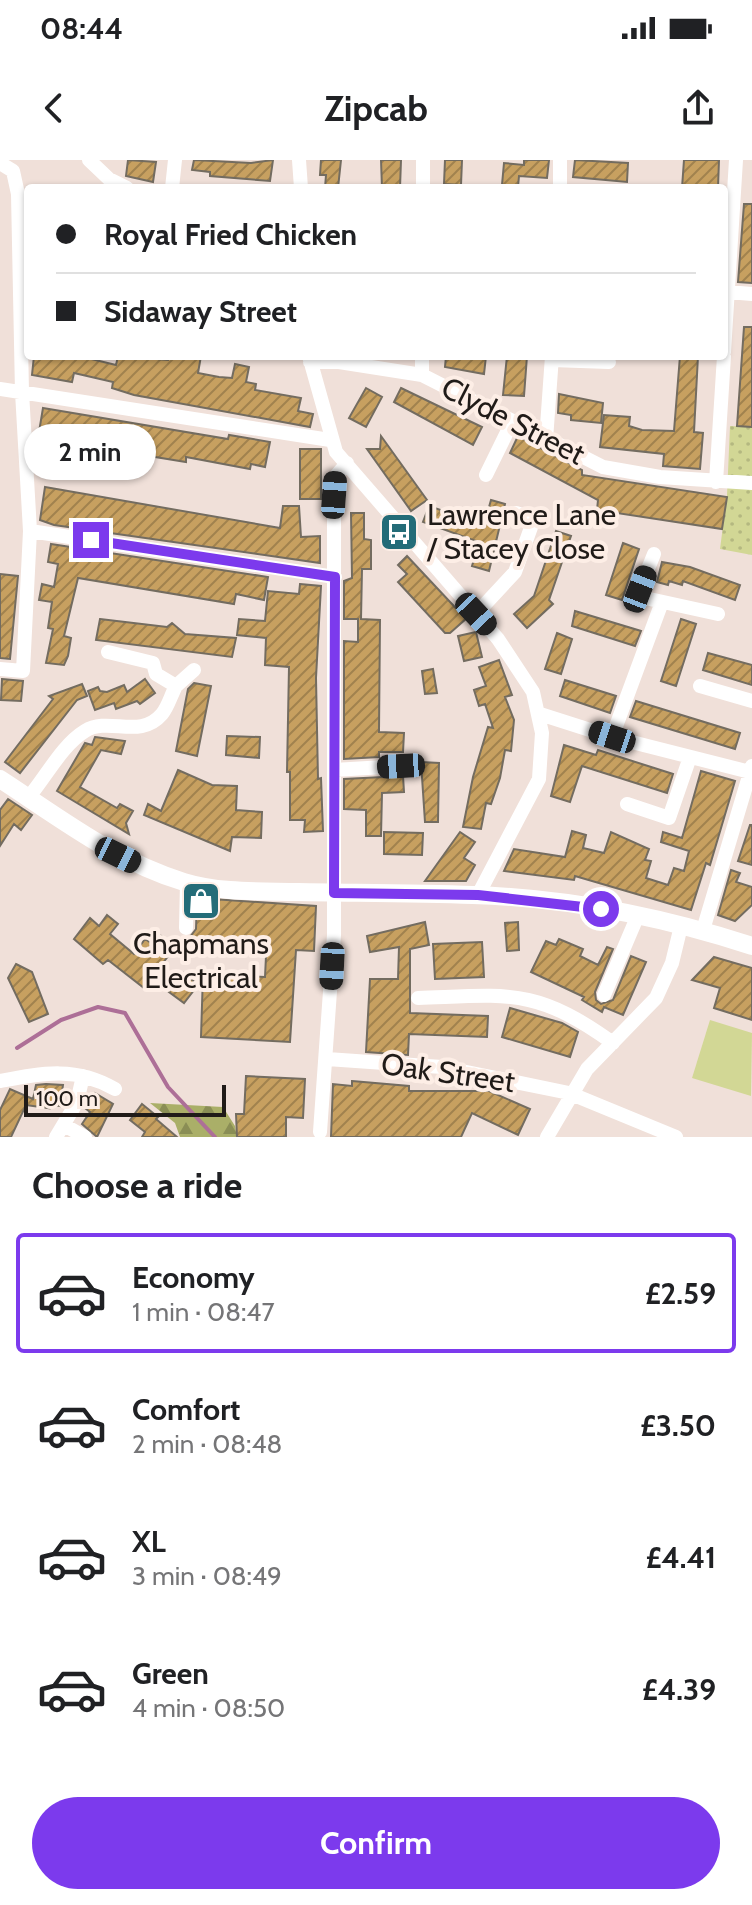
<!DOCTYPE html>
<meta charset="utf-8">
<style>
body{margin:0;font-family:Cabin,sans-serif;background:#f6f6f6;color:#202124;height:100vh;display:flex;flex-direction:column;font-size:30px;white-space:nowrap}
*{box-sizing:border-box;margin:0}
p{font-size:26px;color:#757577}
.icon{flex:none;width:44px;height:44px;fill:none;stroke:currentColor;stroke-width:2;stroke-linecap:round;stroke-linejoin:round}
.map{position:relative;height:977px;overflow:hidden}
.sheet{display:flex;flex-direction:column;background:#fff;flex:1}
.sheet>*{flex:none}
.banner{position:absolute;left:24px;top:24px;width:704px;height:176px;border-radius:8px;box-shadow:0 2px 6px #0004;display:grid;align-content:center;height:176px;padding:0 32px;background:#fff}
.scale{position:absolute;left:24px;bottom:20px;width:202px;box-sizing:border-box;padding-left:8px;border:4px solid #201b18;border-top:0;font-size:22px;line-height:28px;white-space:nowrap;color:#201b18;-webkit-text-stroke:6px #fdeee6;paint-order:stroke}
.end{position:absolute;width:36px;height:36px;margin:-18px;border:10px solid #7c3aed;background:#fff;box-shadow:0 0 0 4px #fff}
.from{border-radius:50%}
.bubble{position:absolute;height:56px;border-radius:28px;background:#fff;box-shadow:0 2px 6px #0004;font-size:26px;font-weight:800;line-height:56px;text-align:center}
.car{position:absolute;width:24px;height:48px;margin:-24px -12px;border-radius:10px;box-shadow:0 0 6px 2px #0007;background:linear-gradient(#222 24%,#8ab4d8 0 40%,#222 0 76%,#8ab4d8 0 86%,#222 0)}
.banner b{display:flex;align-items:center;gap:28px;height:76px;font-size:30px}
.banner b+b{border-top:2px solid #e0e0e0}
.banner i{width:20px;height:20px;background:#202124}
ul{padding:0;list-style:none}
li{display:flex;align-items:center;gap:24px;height:120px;margin:0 16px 12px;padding:0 16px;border:4px solid transparent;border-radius:8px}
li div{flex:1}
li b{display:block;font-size:30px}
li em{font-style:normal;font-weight:800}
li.current{border-color:#7c3aed}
li>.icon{width:72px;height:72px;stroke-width:1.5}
h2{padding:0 32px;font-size:36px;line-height:96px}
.primary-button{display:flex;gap:16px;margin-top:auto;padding:16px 32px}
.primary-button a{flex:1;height:92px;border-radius:48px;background:#7c3aed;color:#fff;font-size:32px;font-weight:800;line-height:92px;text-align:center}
.status{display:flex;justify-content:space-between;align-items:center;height:56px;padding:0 40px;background:#fff;direction:ltr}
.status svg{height:22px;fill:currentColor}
header{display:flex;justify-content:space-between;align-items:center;height:104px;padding:0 32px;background:#fff;font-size:36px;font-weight:800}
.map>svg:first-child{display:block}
</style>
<div class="status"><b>08:44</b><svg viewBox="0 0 49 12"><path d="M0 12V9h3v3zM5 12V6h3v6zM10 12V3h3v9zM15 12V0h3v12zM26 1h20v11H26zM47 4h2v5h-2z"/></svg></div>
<header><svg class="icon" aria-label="back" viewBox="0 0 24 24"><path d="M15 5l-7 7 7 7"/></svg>Zipcab<svg class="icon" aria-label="share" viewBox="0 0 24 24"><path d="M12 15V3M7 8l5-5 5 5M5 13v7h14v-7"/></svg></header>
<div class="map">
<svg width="752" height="977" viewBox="0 0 752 977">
<defs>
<pattern id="forest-firs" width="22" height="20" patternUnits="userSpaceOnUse" patternTransform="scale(2)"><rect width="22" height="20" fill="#aaaf68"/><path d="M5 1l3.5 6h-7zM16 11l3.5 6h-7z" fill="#8a8e55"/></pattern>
<pattern id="park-dots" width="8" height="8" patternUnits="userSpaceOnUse" patternTransform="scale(2)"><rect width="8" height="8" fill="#d2d795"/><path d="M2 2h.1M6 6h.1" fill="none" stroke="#b4b880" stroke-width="1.8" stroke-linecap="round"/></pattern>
<pattern id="building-hatch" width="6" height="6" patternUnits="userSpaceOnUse" patternTransform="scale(2)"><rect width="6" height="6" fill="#c7a060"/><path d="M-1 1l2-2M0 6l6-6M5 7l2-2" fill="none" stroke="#a1824e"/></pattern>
</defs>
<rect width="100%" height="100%" fill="#f0e0d9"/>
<path fill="#d2d795" d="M710,860L752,873L751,936L692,918Z"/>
<path fill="url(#forest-firs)" d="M150,943L223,947L235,966L237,977H180L175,963Z"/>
<path fill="url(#park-dots)" d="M730,266L752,267V395L720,389L727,335Z"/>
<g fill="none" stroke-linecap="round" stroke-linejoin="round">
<path stroke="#ad6f97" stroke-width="4" d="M17,888L61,860L98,847L125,853L168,927L215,977"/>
</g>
<path fill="url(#building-hatch)" stroke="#736c60" stroke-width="2" d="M128,0L156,2L153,22L126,16Z
M194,0L251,3L273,0L270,21L210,16V12L192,10Z
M321,0H341L338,28H325L326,15H320Z
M381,0H401L400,28H382Z
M445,0H462L461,25L444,24Z
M524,0H549L547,18L519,16L518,27L502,25L504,3L524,5Z
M575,0L628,3L627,22L573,17Z
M684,0H719L718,28H682Z
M744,44H752V123L738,122Z
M744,167H752V267L737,266Z
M34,196H79L116,205L118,196L168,200L169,196H201L198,213L219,217L232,218L235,204L249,207L246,222L256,224L255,230L301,238L298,251L313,254L310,267L134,235L112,228L113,222L74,213L72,222L32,215Z
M446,196H486L484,214L445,207Z
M507,196H527L524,236L503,235Z
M680,196H698L694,272L703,273L700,309L663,306L664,294L600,287L604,255L630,257L629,266L642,270L674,271Z
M366,228L382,237L366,267L349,258Z
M401,228L482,267L473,285L394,242Z
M559,234L603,243L601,263L571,260V255L558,253Z
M43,248L228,279L229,275L270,282L265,307L251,304L250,309L186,297V302L38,278Z
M381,276L427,340L411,351L367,289H380Z
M518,276L582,310V315L727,337L722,369L597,350L598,340L510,293Z
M300,289H321V339H300Z
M45,327L280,368L283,346H299L301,377L320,376V403L54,365L40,360Z
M491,340L505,344L489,411L472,406L479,382L423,362L429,346L484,365Z
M351,353H364V379L371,380V409H362L361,459L380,460L379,572L404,573L403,592H379V597L344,599V481L358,482V459H344V421L352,418Z
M556,371L571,376L549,440L553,444L527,468L514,454L534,436Z
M623,383L639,389L622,440L606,435Z
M51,384L268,417L264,440L236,434L234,444L78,418L64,476L71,478L68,496L64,505L46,503L53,469L48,468L52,442L39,440L42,424L54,427L58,404L48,402Z
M407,396L466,459L450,473H445L398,422L407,414L398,405Z
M662,402L690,407L740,425L735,440L683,421L682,425L669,421L668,425L657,422Z
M0,414L18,416L10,499L0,498Z
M300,424L321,426L316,518L318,619L321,618L323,671L304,672L305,660H290V612H287L289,507L265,505L266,478L237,475L239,459L265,461L268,431L299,434Z
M575,451L641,471L635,486L572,466Z
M100,459L167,467L172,463L185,474L236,478L232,497L96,480Z
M681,459L696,464L676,526L661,521Z
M476,472L482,497L464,501L458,476Z
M557,473L572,479L561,514L545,509Z
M708,493L752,505V525L703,510Z
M499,500L512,535L505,537L514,560L511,591L505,590L500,618L491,644L486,643L481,669L463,667L473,617L488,567L493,568L485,544L479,546L474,530L486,526L479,507Z
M433,509L437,533L425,534L422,511Z
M2,519L23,521L21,541L1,540Z
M145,519L155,533L140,544L137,541L116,549L114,543L95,550L88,531L98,527L100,531L107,532L124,525L127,532Z
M565,520L616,536L610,553L560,536Z
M194,523L211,526L197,596L176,591L188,529Z
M82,524L87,536L77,540L20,613L5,602L53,539L49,536Z
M636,541L740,573L735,589L630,557Z
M227,576L260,577L259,598L226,595Z
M95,577L125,581L121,594L101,590L80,627L117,648L120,644L133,651L126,663L129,674L57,631L85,583L92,585Z
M564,585L596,595L598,590L673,614L667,633L582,606L570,642L551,636Z
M421,602L439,603L438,662H425Z
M178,610L212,625L237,626L236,650L262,652L261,678L232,677L230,691L144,655L148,644L161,651Z
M701,611L735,621L710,705L706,703L691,750L575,716L574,720L504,711L514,689L565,697L572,671L586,675L583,688L604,693L611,672L649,689L645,700L651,701L646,718L668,725L674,708L684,711L689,691L661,682L663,672L682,678Z
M403,616L404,632L382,633L381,676H366V650L344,649V619Z
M8,639L32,655L21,670L14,664L0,686V650Z
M750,665H752V705L738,701Z
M384,672L423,673L422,695L384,694Z
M460,672L475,682L464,698L475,705L466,721H425Z
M731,710L740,713L736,722L752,727V745L735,761L718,755Z
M197,738L316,746L314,791L296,790L290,882L201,877L203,814L265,817L266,796L190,777L196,769Z
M107,755L118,764L110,774L134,794L145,779L154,785L161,776L175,787L144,828L108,800L103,804L74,779L90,758L99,766Z
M425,762L429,785L410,789V853L488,856L487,877L409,874L408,895L366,892L370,819H398L399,787L370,792L367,776Z
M518,762L519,790L507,791L505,763Z
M559,779L583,789L580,796L598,805L607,787L613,789L595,832L596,840L601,844L613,840L631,796L646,802L623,855L604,847L602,852L582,840L584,837L531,812L546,781L556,785Z
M482,782L484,817L435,819L433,784Z
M714,797L752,808V860L714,848L720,828L692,820Z
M16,804L32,812L48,854L29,862L8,818Z
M184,813L198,825L184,843L169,832Z
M510,848L562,863L578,872L570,897L502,877Z
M246,916L305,919L303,958L286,957V977H237L236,954H244Z
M352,921L409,926V931H489L530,949L518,975L472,953L461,977H331L333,924L352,926Z
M46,924L63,925L60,946L43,943L48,948L26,945L11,977H0V950L10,929L33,939L36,925Z
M95,933L113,944L97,977L82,964L90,952L85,948Z
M142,944L158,957L156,959L177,977H142L145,972L130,960Z"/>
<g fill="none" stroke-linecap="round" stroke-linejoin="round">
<path stroke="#fff" stroke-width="14" d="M89,0L109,19L127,28
M299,0L301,28
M0,3L13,11L18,34L22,232L30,371L23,511L0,509
M172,28L175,0
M423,28V0
M560,28V0
M728,132L752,134
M724,192L736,0
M309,196L336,292L498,479L533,532L542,573L539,619L478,735
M552,200L609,202
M310,202H339L422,215L603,307L660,317L752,323
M422,215V196
M0,229L330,280
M546,280L552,196
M486,315L512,262
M716,322L724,196
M516,353L543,361
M30,371L335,417
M654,394L640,429L645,438L718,454
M476,454L515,412L534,359
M108,492L153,503L156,514L176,526L194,510
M700,526L752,541
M540,554L612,577L750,612
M612,577L662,442
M334,610L401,606
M28,638C46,617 62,585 85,571C109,556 140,580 162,554C168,547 171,535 176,526
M627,644L669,658L690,597
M186,768L187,723
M703,770L752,606
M604,835L638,755
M418,838C509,835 535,827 613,883
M327,899L442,907L569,933L676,977
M0,921C42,913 76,906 115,929
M64,965L85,977
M320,972L334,775V335L335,317L347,303
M56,977L77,942L83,916
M547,977L587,909L656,838L672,803L681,766"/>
<path stroke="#fff" stroke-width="18" d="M0,619C60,658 115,701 184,722C220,733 261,731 298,732C356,733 415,733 473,735C567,738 663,757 752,786"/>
</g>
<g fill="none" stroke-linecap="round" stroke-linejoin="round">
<path stroke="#7c3aed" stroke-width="10" d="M91,380L335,417L334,733L478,735L601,749"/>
</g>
<defs>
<g id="bus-square" transform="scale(2)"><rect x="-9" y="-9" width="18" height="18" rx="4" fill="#246c78" stroke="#fdeee6"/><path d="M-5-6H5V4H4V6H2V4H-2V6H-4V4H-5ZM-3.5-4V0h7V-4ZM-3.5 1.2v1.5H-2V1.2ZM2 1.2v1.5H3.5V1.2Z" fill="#fff"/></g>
<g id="shop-square" transform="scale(2)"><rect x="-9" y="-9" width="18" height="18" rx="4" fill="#246c78" stroke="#fdeee6"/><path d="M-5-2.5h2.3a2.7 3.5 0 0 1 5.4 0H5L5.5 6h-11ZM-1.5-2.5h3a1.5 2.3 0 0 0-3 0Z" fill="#fff"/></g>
</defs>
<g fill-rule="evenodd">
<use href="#bus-square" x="399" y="372"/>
<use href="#shop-square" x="201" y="741"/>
</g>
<g text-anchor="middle" stroke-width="8" stroke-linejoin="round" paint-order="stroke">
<g font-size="30" fill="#201b18" stroke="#fdeee6">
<text transform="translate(513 261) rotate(27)" y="10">Clyde Street</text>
<text transform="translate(448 913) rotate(8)" y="10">Oak Street</text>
</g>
<g font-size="30" fill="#201b18" stroke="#fdeee6" text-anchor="start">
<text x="427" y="365">Lawrence Lane<tspan x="427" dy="34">/ Stacey Close</tspan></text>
<text x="201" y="794" text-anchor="middle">Chapmans<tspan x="201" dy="34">Electrical</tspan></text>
</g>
</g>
</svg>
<div class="scale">100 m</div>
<i class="end from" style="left:601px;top:749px"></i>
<i class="end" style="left:91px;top:380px"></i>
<div class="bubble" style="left:24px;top:264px;width:132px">2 min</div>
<i class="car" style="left:334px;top:335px;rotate:4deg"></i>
<i class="car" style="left:640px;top:429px;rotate:21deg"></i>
<i class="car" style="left:476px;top:454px;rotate:137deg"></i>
<i class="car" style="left:612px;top:577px;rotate:288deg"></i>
<i class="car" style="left:401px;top:606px;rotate:267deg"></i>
<i class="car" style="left:118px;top:695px;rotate:116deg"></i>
<i class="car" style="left:332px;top:806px;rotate:183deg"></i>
<div class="banner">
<b><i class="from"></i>Royal Fried Chicken</b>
<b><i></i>Sidaway Street</b>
</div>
</div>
<section class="sheet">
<h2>Choose a ride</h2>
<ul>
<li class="current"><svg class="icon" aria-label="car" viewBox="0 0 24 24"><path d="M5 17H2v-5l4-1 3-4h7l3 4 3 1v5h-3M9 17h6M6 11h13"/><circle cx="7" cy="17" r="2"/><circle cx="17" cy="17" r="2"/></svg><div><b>Economy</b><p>1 min · 08:47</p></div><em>£2.59</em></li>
<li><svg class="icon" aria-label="car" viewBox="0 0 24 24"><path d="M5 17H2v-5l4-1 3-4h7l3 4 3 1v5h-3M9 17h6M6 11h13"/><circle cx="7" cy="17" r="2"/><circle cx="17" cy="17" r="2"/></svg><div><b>Comfort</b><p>2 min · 08:48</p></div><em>£3.50</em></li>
<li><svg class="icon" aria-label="car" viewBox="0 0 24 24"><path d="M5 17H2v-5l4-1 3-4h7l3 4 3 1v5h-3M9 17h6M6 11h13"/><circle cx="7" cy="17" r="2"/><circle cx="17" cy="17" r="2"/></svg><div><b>XL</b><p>3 min · 08:49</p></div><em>£4.41</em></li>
<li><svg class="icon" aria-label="car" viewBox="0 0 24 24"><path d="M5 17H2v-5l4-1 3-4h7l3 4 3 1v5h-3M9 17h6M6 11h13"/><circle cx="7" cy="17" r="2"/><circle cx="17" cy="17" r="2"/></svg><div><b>Green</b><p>4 min · 08:50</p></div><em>£4.39</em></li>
</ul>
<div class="primary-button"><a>Confirm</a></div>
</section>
